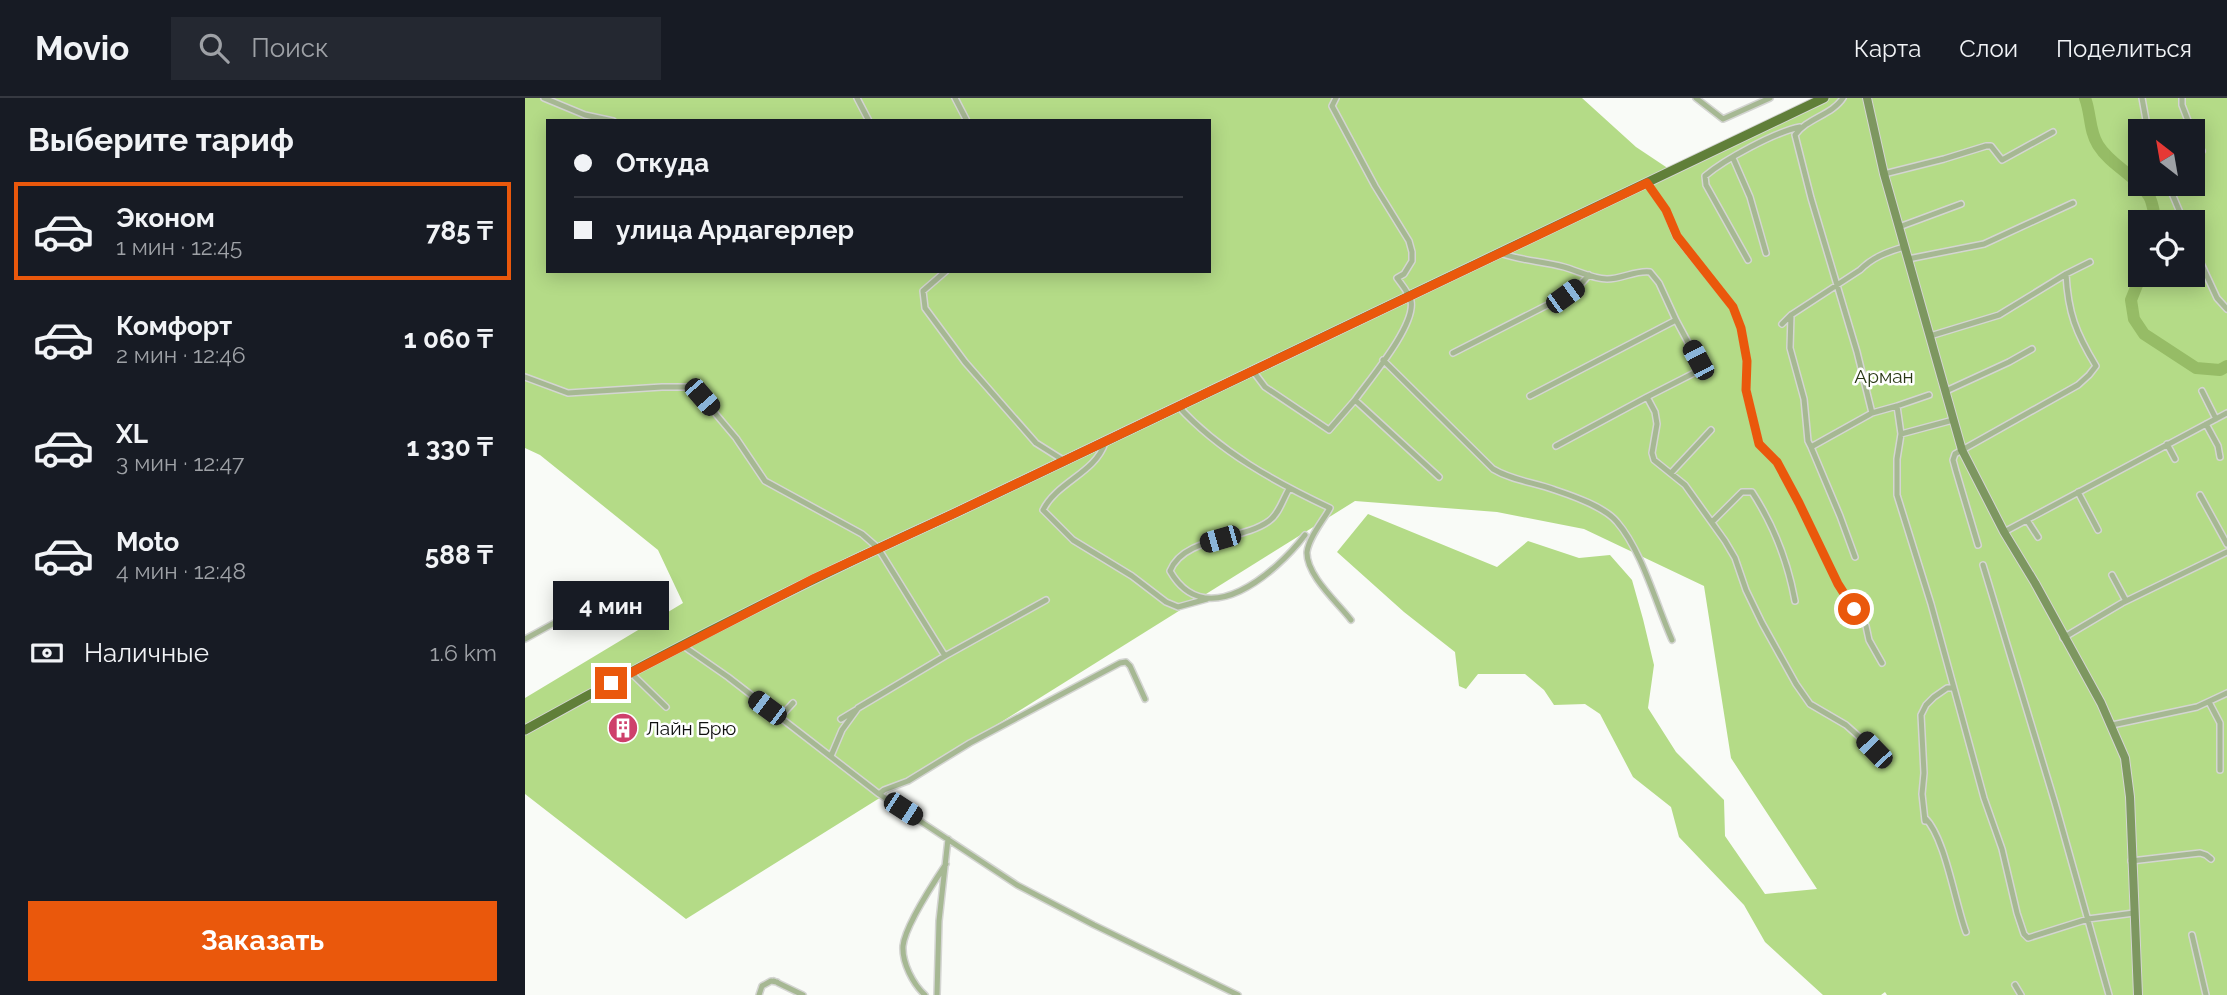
<!DOCTYPE html>
<html lang="ru">
<meta charset="utf-8">
<style>
body{margin:0;font-family:Raleway,sans-serif;background:#242831;color:#f1f3f6;height:100vh;display:flex;flex-direction:column;font-size:26px;white-space:nowrap}
*{box-sizing:border-box;margin:0}
p{font-size:23px;color:#9ea1a6}
.icon{flex:none;width:38px;height:38px;fill:none;stroke:currentColor;stroke-width:2;stroke-linecap:round;stroke-linejoin:round}
.map{position:relative;flex:1;overflow:hidden}
.sheet{display:flex;flex-direction:column;background:#171b24;width:525px}
.sheet>*{flex:none}
.top-card{position:absolute;left:21px;top:21px;width:665px;height:154px;border-radius:0px;box-shadow:0 4px 18px #0003;display:grid;align-content:center;height:154px;padding:0 28px;background:#171b24}
.needle{width:46px;rotate:329deg}
.controls{position:absolute;left:1603px;top:21px;display:grid;gap:14px}
.controls a{display:grid;place-items:center;width:77px;height:77px;border-radius:0px;background:#171b24;box-shadow:0 4px 18px #0003;font-size:35px}
.end{position:absolute;width:32px;height:32px;margin:-16px;border:9px solid #ea580c;background:#fff;box-shadow:0 0 0 4px #fff}
.from{border-radius:50%}
.bubble{position:absolute;height:49px;border-radius:0px;background:#171b24;box-shadow:0 4px 18px #0003;font-size:23px;font-weight:700;line-height:49px;text-align:center}
.car{position:absolute;width:21px;height:42px;margin:-21px -10px;border-radius:9px;box-shadow:0 0 5px 2px #0007;background:linear-gradient(#222 24%,#8ab4d8 0 40%,#222 0 76%,#8ab4d8 0 86%,#222 0)}
.top-card b{display:flex;align-items:center;gap:24px;height:66px;font-size:26px}
.top-card b+b{border-top:2px solid #363941}
.top-card i{width:18px;height:18px;background:#f1f3f6}
ul{padding:0;list-style:none}
li{display:flex;align-items:center;gap:21px;height:98px;margin:0 14px 10px;padding:0 14px;border:4px solid transparent;border-radius:0px}
li div{flex:1}
li b{display:block;font-size:26px}
li em{font-style:normal;font-weight:700}
li.selected{border-color:#ea580c}
li>.icon{width:63px;height:63px;stroke-width:1.5}
h2{padding:0 28px;font-size:32px;line-height:84px}
.pay{display:flex;align-items:center;gap:18px;height:77px;padding:0 28px;font-size:26px}
.pay p{margin-inline-start:auto}
.button{display:flex;gap:14px;margin-top:auto;padding:14px 28px}
.button a{flex:1;height:80px;border-radius:0px;background:#ea580c;color:#fff;font-size:28px;font-weight:700;line-height:80px;text-align:center}
header{display:flex;align-items:center;gap:42px;box-sizing:border-box;height:98px;padding:0 35px;background:#171b24;border-bottom:2px solid #363941}
header strong{font-size:33px}
nav{display:flex;gap:38px;margin-inline-start:auto;font-size:24px}
.search{width:490px;height:63px;background:#242831;display:flex;align-items:center;gap:18px;box-sizing:border-box;padding:0 24px;border-radius:0px;color:#9ea1a6;font-size:26px}
main{display:flex;flex:1;min-height:0}
.map>svg:first-child{display:block}
</style>
<header>
<strong>Movio</strong>
<div class="search"><svg class="icon" aria-label="search" viewBox="0 0 24 24"><circle cx="10" cy="10" r="6"/><path d="M15 15l6 6"/></svg>Поиск</div>
<nav><a>Карта</a><a>Слои</a><a>Поделиться</a></nav>
</header>
<main>
<section class="sheet">
<h2>Выберите тариф</h2>
<ul>
<li class="selected"><svg class="icon" aria-label="car" viewBox="0 0 24 24"><path d="M5 17H2v-5l4-1 3-4h7l3 4 3 1v5h-3M9 17h6M6 11h13"/><circle cx="7" cy="17" r="2"/><circle cx="17" cy="17" r="2"/></svg><div><b>Эконом</b><p>1 мин · 12:45</p></div><em>785 ₸</em></li>
<li><svg class="icon" aria-label="car" viewBox="0 0 24 24"><path d="M5 17H2v-5l4-1 3-4h7l3 4 3 1v5h-3M9 17h6M6 11h13"/><circle cx="7" cy="17" r="2"/><circle cx="17" cy="17" r="2"/></svg><div><b>Комфорт</b><p>2 мин · 12:46</p></div><em>1 060 ₸</em></li>
<li><svg class="icon" aria-label="car" viewBox="0 0 24 24"><path d="M5 17H2v-5l4-1 3-4h7l3 4 3 1v5h-3M9 17h6M6 11h13"/><circle cx="7" cy="17" r="2"/><circle cx="17" cy="17" r="2"/></svg><div><b>XL</b><p>3 мин · 12:47</p></div><em>1 330 ₸</em></li>
<li><svg class="icon" aria-label="car" viewBox="0 0 24 24"><path d="M5 17H2v-5l4-1 3-4h7l3 4 3 1v5h-3M9 17h6M6 11h13"/><circle cx="7" cy="17" r="2"/><circle cx="17" cy="17" r="2"/></svg><div><b>Moto</b><p>4 мин · 12:48</p></div><em>588 ₸</em></li>
</ul>
<div class="pay"><svg class="icon" aria-label="cash" viewBox="0 0 24 24"><path d="M3 7h18v10H3z"/><circle cx="12" cy="12" r="2"/></svg>Наличные<p>1.6 km</p></div>
<div class="button"><a>Заказать</a></div>
</section>
<div class="map">
<svg width="1702" height="897" viewBox="0 0 1702 897">
<rect width="100%" height="100%" fill="#f9fbf7"/>
<path fill="#b4db87" fill-rule="evenodd" d="M0,0H1057L1111,49L1147,73L1299,0H1702V897H1362L1360,894L1356,897H1298L1240,844L1219,807L1154,739L1146,709L1108,679L1075,616L1060,606L1029,607L1019,592L1000,576H953L941,591L934,588L930,554L879,514L812,454L843,416L972,469L1003,443L1054,460L1085,457L1107,482L1118,521L1129,567L1123,610L1151,654L1199,702L1200,738L1240,796L1292,791L1206,660L1179,488L1059,431L972,414L830,403L161,821L0,696V600L158,505L133,452L15,357L0,350ZM23,23H684V173H23ZM1615,33H1668V86H1615ZM1615,124H1668V177H1615Z"/>
<g fill="none" stroke-linecap="round" stroke-linejoin="round">
<path stroke="#96bc66" stroke-width="12" d="M1560,0C1566,15 1564,33 1573,47C1586,68 1611,77 1624,98C1628,105 1629,116 1631,124
M1616,177L1606,202L1609,221L1619,236L1671,270L1695,272L1702,268"/>
<g stroke="#d4d5d2" stroke-width="8">
<path id="street" d="M19,0L60,17L88,23
M332,0L344,23
M430,0L442,23
M811,0L807,8L850,88L884,143L887,154V163L879,176L872,180C877,187 884,195 886,203C891,227 845,281 830,302L914,379
M1171,0L1198,21L1245,0
M1318,0C1307,17 1282,20 1270,37L1286,100L1332,254L1347,315L1286,349L1315,418L1330,459
M1617,0L1623,33
M1657,0V7L1667,33
M1668,34L1677,53
M1208,60L1225,99L1241,155
M1359,76L1419,61L1461,48H1466L1477,62L1528,34
M1122,85L1141,112L1151,138L1208,209L1216,230L1222,263L1221,292L1234,346L1252,364L1274,405L1313,486L1341,528L1344,542L1357,565
M1643,86L1659,124
M1374,129L1436,106
M1668,148L1692,200L1702,211
M975,155C996,163 1018,163 1039,169C1053,173 1068,181 1082,181C1097,181 1111,172 1125,174L1134,185L1151,222L1005,298
M1383,161L1459,146L1548,105
M1223,162L1181,87L1180,78C1200,61 1250,34 1275,29
M421,173L398,193L400,210L440,264L511,345L538,362
M1541,176L1565,164
M1257,226L1266,217
M1405,238L1474,217L1541,176C1543,215 1551,235 1571,268L1564,277L1553,287L1430,356L1428,362L1431,373L1453,447
M928,255L1040,198L1054,188L1064,177
M858,262L968,371C988,383 1009,384 1030,392C1048,398 1080,409 1092,424C1117,453 1131,506 1147,542
M728,273L740,289L804,332L830,302
M0,279L43,295L137,289H168L211,340L240,383L337,436L353,450L420,558L521,502
M1421,293L1484,264L1507,251
M1677,293L1691,321
M1122,299L1173,273V263L1151,222
M653,308C695,354 750,384 805,410C798,423 784,439 782,454C781,477 813,505 826,522
M1372,308L1404,297
M1347,315L1372,308L1376,336
M1428,322L1376,336L1372,361V397L1406,506L1459,700L1477,751L1492,815L1499,836L1503,840L1563,821L1609,815
M1681,326L1693,348L1695,359
M580,345C570,375 532,384 518,412L548,442L607,478L641,504L653,509L682,501
M1642,346L1650,361
M1031,348L1122,299L1130,314L1132,326L1127,355L1129,362L1160,387L1200,443L1210,460L1221,492L1237,525L1271,586L1285,606L1321,627L1349,652
M1286,349L1283,343L1279,301L1265,250L1266,217L1335,172C1348,159 1362,154 1379,149
M1146,375L1186,332
M764,391C758,401 754,416 744,423C717,443 659,438 645,473C681,536 751,475 780,437
M1553,394L1573,432
M1675,397L1702,446
M1502,422L1513,439
M1187,424L1217,394H1227C1248,426 1263,465 1270,503
M1479,434L1702,315
M1458,467L1530,705L1584,897
M1587,477L1601,503
M1538,540L1597,505L1702,454
M0,541L75,500
M157,547L203,579L354,696L492,787L569,827L713,897
M105,574L141,609
M1684,604L1695,625V672
M255,619L268,605
M316,621L331,612
M1587,627L1672,609L1702,595
M306,658L317,632L333,610L420,558
M354,696L359,692L383,683L445,645L595,565L601,564L605,568L620,601
M1400,720C1420,739 1430,805 1441,834
M1400,723L1397,696L1399,675L1396,617L1401,607L1409,599L1422,590H1428
M1606,763L1675,755L1681,757L1686,761
M1667,837L1681,897
M249,883L278,897
M1490,887L1496,897
M234,897L237,888L246,883L252,884
M400,897C388,886 377,865 378,848C380,829 409,784 421,766
M412,897L414,823L423,741"/>
</g>
<g stroke="#d4d5d2" stroke-width="10">
<path id="secondary" d="M1342,0L1359,76L1437,352L1479,434L1510,485L1576,605L1600,660L1605,699L1613,897"/>
</g>
<g stroke="#d4d5d2" stroke-width="11">
<path id="primary" d="M0,632C140,554 282,482 428,416L1299,0"/>
</g>
<use href="#street" stroke="#a6b893" stroke-width="5"/>
<use href="#secondary" stroke="#7d9760" stroke-width="8"/>
<use href="#primary" stroke="#607f39" stroke-width="9"/>
</g>
<g fill="none" stroke-linecap="round" stroke-linejoin="round">
<path stroke="#ea580c" stroke-width="9" d="M86,585L290,480L428,416L1122,85L1141,112L1152,138L1208,209L1216,230L1222,263L1221,292L1234,346L1252,364L1274,405L1313,486L1329,511"/>
</g>
<defs>
<g id="building-disc" transform="scale(1.575)"><circle r="9.5" fill="#ce406b" stroke="#fff"/><path d="M-4-6H4V6H1V3H-1V6H-4ZM-2.5-4.3h1.7v1.8h-1.7ZM.8-4.3h1.7v1.8H.8ZM-2.5-1h1.7V.8h-1.7ZM.8-1h1.7V.8H.8Z" fill="#fff"/></g>
</defs>
<g fill-rule="evenodd">
<use href="#building-disc" x="98" y="630"/>
</g>
<g text-anchor="middle" stroke-width="5" stroke-linejoin="round" paint-order="stroke">
<g font-size="19" fill="#2a3916" stroke="#fff">
<text x="1359" y="285">Арман</text>
</g>
<g font-size="19" fill="#0f100f" stroke="#fff" text-anchor="start">
<text x="121" y="637">Лайн Брю</text>
</g>
</g>
</svg>
<div class="controls">
<a><svg class="needle" viewBox="-14 -14 28 28"><path d="M0-13l5 13h-10z" fill="#e53935"/><path d="M0 13l5-13h-10z" fill="#9ea1a6"/></svg></a>
<a><svg class="icon" aria-label="locate" viewBox="0 0 24 24"><circle cx="12" cy="12" r="6"/><path d="M12 2v4M12 18v4M2 12h4M18 12h4"/></svg></a>
</div>
<i class="end from" style="left:1329px;top:511px"></i>
<i class="end" style="left:86px;top:585px"></i>
<div class="bubble" style="left:28px;top:483px;width:116px">4 мин</div>
<i class="car" style="left:1040px;top:198px;rotate:54deg"></i>
<i class="car" style="left:1173px;top:262px;rotate:332deg"></i>
<i class="car" style="left:177px;top:299px;rotate:139deg"></i>
<i class="car" style="left:695px;top:441px;rotate:254deg"></i>
<i class="car" style="left:242px;top:610px;rotate:307deg"></i>
<i class="car" style="left:1349px;top:652px;rotate:316deg"></i>
<i class="car" style="left:378px;top:711px;rotate:123deg"></i>
<div class="top-card">
<b><i class="from"></i>Откуда</b>
<b><i></i>улица Ардагерлер</b>
</div>
</div>
</main>
